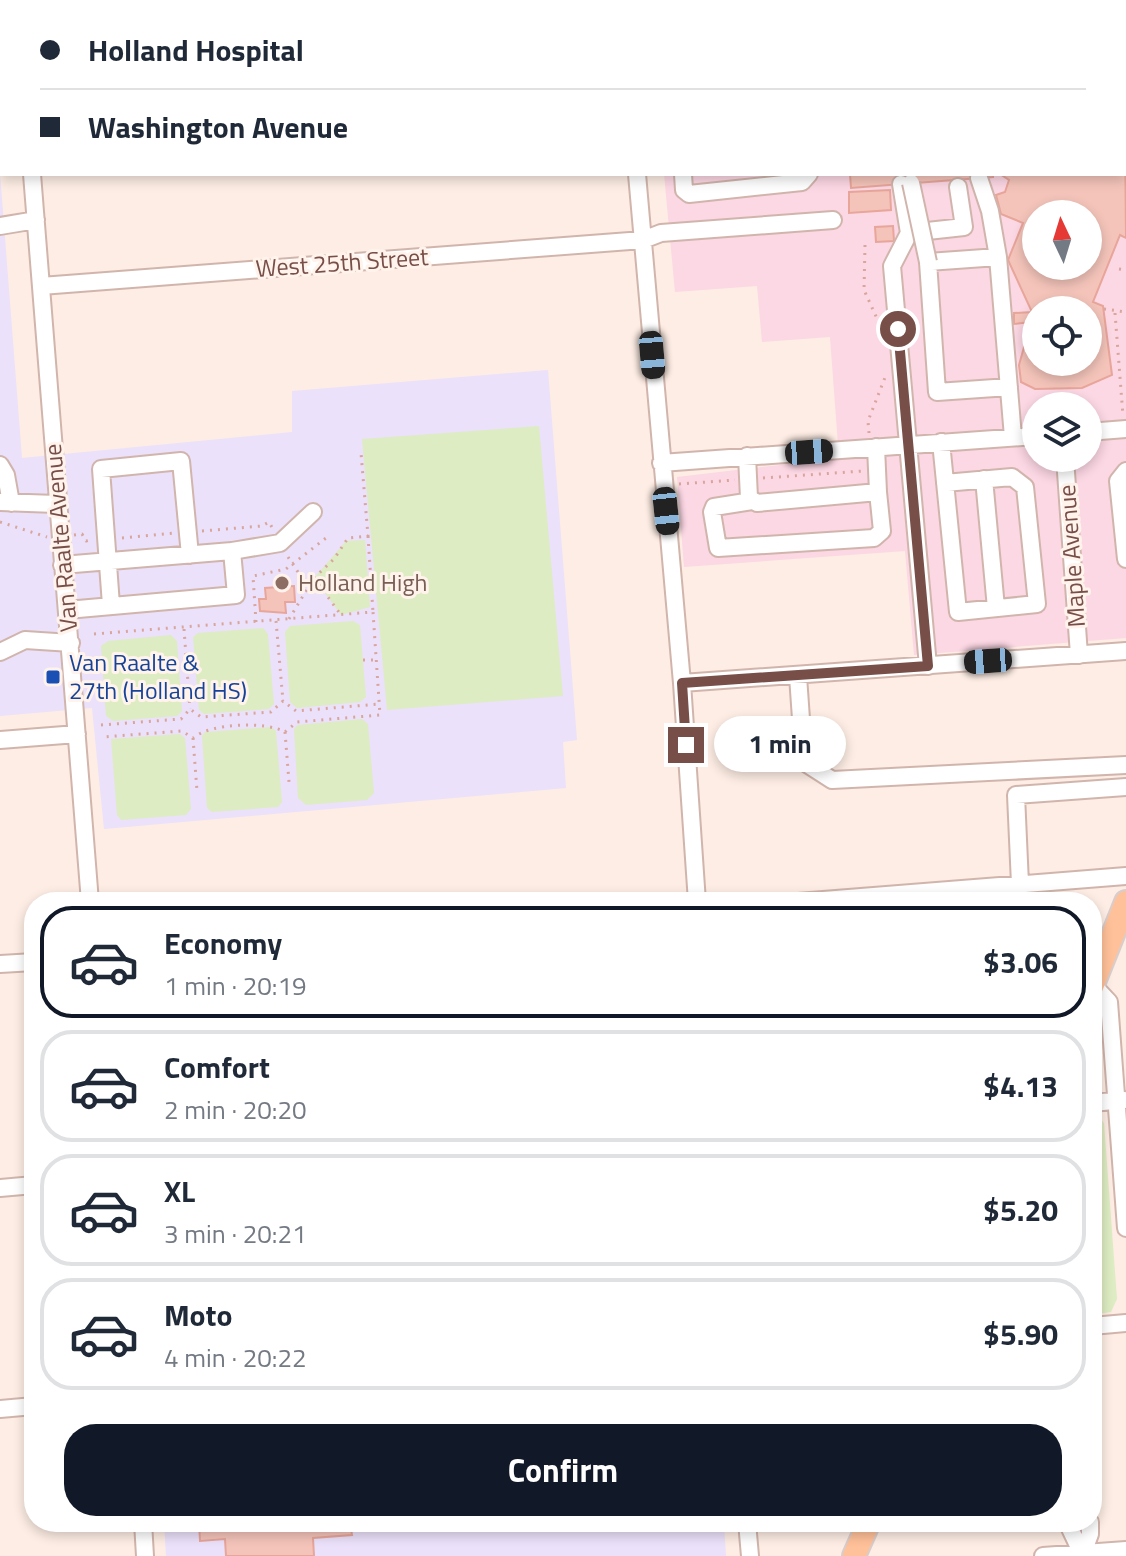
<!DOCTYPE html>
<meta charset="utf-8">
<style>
body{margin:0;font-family:"Titillium Web",sans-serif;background:#f2f2f3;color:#1f2937;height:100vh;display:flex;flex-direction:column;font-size:30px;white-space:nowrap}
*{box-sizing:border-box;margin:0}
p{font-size:26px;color:#747a83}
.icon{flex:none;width:44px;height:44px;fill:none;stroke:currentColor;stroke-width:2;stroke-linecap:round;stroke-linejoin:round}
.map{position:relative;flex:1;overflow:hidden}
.sheet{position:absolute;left:24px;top:892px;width:1078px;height:640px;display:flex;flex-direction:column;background:#fff;border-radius:32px;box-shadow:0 4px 12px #0003}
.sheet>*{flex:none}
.top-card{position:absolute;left:0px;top:0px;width:1126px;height:176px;box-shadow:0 4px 12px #0003;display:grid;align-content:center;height:176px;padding:0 40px;background:#fff}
.needle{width:52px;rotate:356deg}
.controls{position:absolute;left:1022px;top:200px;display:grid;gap:16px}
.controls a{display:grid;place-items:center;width:80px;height:80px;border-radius:50%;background:#fff;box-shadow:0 4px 12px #0003;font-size:40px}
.end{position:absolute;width:36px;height:36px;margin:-18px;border:10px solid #774e48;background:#fff;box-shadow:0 0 0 4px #fff}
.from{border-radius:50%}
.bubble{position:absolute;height:56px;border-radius:28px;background:#fff;box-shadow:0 4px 12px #0003;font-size:26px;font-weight:700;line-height:56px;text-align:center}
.car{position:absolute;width:24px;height:48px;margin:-24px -12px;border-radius:10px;box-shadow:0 0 6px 2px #0007;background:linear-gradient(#222 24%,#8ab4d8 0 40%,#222 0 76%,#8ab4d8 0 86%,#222 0)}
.top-card b{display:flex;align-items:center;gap:28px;height:76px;font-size:30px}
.top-card b+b{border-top:2px solid #e0e1e3}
.top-card i{width:20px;height:20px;background:#1f2937}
ul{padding:14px 0 0;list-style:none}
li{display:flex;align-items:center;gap:24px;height:112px;margin:0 16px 12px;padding:0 24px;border:4px solid #e0e1e3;border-radius:32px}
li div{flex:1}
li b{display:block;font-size:30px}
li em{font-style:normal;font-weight:700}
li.current{border-color:#111827}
li>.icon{width:72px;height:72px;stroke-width:1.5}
.button{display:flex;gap:16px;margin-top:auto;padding:16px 40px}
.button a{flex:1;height:92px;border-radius:32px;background:#111827;color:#fff;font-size:32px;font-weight:700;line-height:92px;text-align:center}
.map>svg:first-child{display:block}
</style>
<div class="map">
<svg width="1126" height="1556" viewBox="0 0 1126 1556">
<rect width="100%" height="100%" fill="#fdede4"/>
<path fill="#ebe1fa" d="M0,173L22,458L292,432V391L548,370L577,740L563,742L566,788L104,829L92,708L0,716Z
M164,1522H633L634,1532L724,1525L726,1556H166Z"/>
<path fill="#fcd7e4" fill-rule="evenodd" d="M1126,0V638L914,655L905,551L684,567L677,477L839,458L830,337L762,342L757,286L675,292L664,174H1124V2H1070ZM1036,214H1088V266H1036ZM1036,310H1088V362H1036ZM1036,406H1088V458H1036Z"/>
<path fill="#ddecc2" d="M539,426L563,696L387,710L362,439Z
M365,540L370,607L341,615L314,578L346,541Z
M353,621L360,625L366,697L360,702L297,708L290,702L285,632L290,626Z
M263,628L268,634L274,704L269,709L204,714L199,710L193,637L198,633Z
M171,635L177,641L182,711L177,716L113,721L106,716L101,646L108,641Z
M362,719L368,724L374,793L367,800L306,805L298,798L294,729L298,725Z
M271,727L276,731L282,802L278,807L212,812L207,808L202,736L205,732Z
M180,734L185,738L191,809L186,815L121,820L117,815L111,739Z
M1093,1110L1104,1123L1117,1299L1111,1312L1092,1315Z"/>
<path fill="#f4c4ba" stroke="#e8a59a" stroke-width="2" fill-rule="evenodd" d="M1124,37L1126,238L1120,235L1093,302L1103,306L1112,375L1082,388L1035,389L1021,382L1019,365L1031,322L1014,324V313L1032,312L1008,260L1023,223L1001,214L996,195L1005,192L1009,180L1000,174H1124ZM1036,214H1088V266H1036ZM1036,310H1088V362H1036Z
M850,174H993V177L851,188Z
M890,190L891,210L849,213V192Z
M893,226L894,241L876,242L875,227Z
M294,586L295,602H285L286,613L260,611L259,599H266L265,588Z
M199,1522H350L352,1535L313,1538L314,1556H226L225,1539L200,1541Z"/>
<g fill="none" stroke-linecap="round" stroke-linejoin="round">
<g stroke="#d1b5ac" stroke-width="20">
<path id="minor" d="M18,0L19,2
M623,0V2
M893,0V2
M960,0V2
M971,0V2
M832,2L857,0
M0,68H2
M32,174L90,902
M637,174L682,683L697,902
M683,174L684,190L689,194L802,182L809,174
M979,178L990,211L998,257
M901,184L909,233
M0,226L36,220
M41,286L643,240L661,233L833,220
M1009,387L937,392L928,262L998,257L1013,437
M1088,432L1126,429
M941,442L958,612L1037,604L1025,487L1012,477L945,483
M747,456L749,498L757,503L878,492L876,447
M1065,458L1079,655
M661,463L1036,436
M0,465L6,475L11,503
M1126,471L1118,481L1126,559
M984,479L996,608
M752,501L714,507L712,512L718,548L874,538L882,531L878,492
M0,502L56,504
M232,551L280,543L313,512
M62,565L232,551L236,595L67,610
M111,605L101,469L181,461L190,555
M0,652L25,640L71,643
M928,666L892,266L909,233L964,227L958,187
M798,676L804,762L832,780L1126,765
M682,683L1126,651
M0,740L77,734
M1020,884L1016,795L1126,787
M798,902L1126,876
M0,964L34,962
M1093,985L1109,1002L1126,1228
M1092,1103L1124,1100
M0,1188L34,1185
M1092,1326L1126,1323
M0,1409L34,1406
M143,1522L145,1556
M487,1522H497
M747,1522L750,1556
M1067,1522L1083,1556
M1083,1553L1090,1534V1522
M1043,1556L1126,1550"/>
</g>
<g stroke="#d9cdcc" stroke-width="26">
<path id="major" d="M1092,987L1126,902
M854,1556L869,1522"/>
</g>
<path stroke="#d9a69d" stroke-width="3" stroke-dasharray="2 6" stroke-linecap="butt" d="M865,245L864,290L880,325
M1119,269L1126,270
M1104,309L1126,312
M1115,313L1123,416
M869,433L868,421L886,375
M763,478L863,471
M679,484L735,480
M0,522L47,537
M202,531L262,526L269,522L273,529
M74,535L82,534L86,541L91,540
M368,536L373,612
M122,538L175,533
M288,557L308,587
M314,578L334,559L348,538L368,536L361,453
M289,619L314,578L341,615
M276,621L283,701
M256,622L253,576L286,569L326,538
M184,629L190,709
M94,634L373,612L380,715L297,722L285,732C266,721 210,723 193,738L182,731L102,737
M363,660H375
M101,725L181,719L190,709L201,717L271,712L283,701L296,711L380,704
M285,732L289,782
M193,738L197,791"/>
<use href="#minor" stroke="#fff" stroke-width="16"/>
<use href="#major" stroke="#ffc199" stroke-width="22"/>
<g stroke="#d1b5ac" stroke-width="20" stroke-linecap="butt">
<path id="minor-bridge" d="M911,183L928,262"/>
</g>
<use href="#minor-bridge" stroke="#fff" stroke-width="16"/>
</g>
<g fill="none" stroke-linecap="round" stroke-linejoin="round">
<path stroke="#774e48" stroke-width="10" d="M686,745L682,683L928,666L898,329"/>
</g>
<circle fill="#8d6e63" stroke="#fff3eb" stroke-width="3" cx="282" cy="583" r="8"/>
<rect fill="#1a4fb4" stroke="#fff3eb" stroke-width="3" x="45" y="669" width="16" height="16" rx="4"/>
<g text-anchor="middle" stroke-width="6" stroke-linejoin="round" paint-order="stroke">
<g font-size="24" fill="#774e48" stroke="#fff3eb">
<text transform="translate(342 263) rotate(-4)" y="8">West 25th Street</text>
<text transform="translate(61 538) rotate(-95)" y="8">Van Raalte Avenue</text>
<text transform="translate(1072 556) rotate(-94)" y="8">Maple Avenue</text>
</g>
<g font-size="24" fill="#785e54" stroke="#fff3eb" text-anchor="start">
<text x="298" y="591">Holland High</text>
</g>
<g font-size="24" fill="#164399" stroke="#fff3eb" text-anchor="start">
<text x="69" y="671">Van Raalte &amp;<tspan x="69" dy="28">27th (Holland HS)</tspan></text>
</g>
</g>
</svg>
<div class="controls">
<a><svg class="needle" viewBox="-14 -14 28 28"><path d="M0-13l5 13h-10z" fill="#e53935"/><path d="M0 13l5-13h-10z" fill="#747a83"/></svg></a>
<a><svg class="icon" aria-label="locate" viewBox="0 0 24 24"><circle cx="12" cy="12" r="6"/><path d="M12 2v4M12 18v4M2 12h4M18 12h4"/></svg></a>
<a><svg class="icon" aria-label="layers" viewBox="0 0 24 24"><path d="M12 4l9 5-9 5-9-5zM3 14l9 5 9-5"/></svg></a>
</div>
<i class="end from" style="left:898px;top:329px"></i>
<i class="end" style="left:686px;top:745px"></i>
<div class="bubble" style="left:714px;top:716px;width:132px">1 min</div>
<i class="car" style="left:652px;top:355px;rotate:175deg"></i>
<i class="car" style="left:809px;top:452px;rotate:86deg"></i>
<i class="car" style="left:666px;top:511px;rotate:174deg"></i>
<i class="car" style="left:988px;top:661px;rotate:266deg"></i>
<div class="top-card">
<b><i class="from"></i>Holland Hospital</b>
<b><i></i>Washington Avenue</b>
</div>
<section class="sheet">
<ul>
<li class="current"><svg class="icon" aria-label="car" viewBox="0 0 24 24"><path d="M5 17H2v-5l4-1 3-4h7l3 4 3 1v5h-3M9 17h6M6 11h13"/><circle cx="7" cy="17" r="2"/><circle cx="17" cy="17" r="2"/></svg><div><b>Economy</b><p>1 min · 20:19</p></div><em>$3.06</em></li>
<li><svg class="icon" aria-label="car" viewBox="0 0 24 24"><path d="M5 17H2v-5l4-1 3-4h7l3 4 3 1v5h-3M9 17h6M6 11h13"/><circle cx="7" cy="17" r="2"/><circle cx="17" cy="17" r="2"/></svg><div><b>Comfort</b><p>2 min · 20:20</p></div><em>$4.13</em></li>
<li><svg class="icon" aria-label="car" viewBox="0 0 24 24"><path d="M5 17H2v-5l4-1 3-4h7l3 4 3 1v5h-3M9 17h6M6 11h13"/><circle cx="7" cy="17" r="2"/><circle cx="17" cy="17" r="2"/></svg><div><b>XL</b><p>3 min · 20:21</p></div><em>$5.20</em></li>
<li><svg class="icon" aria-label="car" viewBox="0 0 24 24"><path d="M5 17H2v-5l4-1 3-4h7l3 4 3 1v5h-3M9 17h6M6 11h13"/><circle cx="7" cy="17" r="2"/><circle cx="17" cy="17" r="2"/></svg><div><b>Moto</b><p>4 min · 20:22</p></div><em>$5.90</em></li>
</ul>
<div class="button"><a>Confirm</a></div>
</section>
</div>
